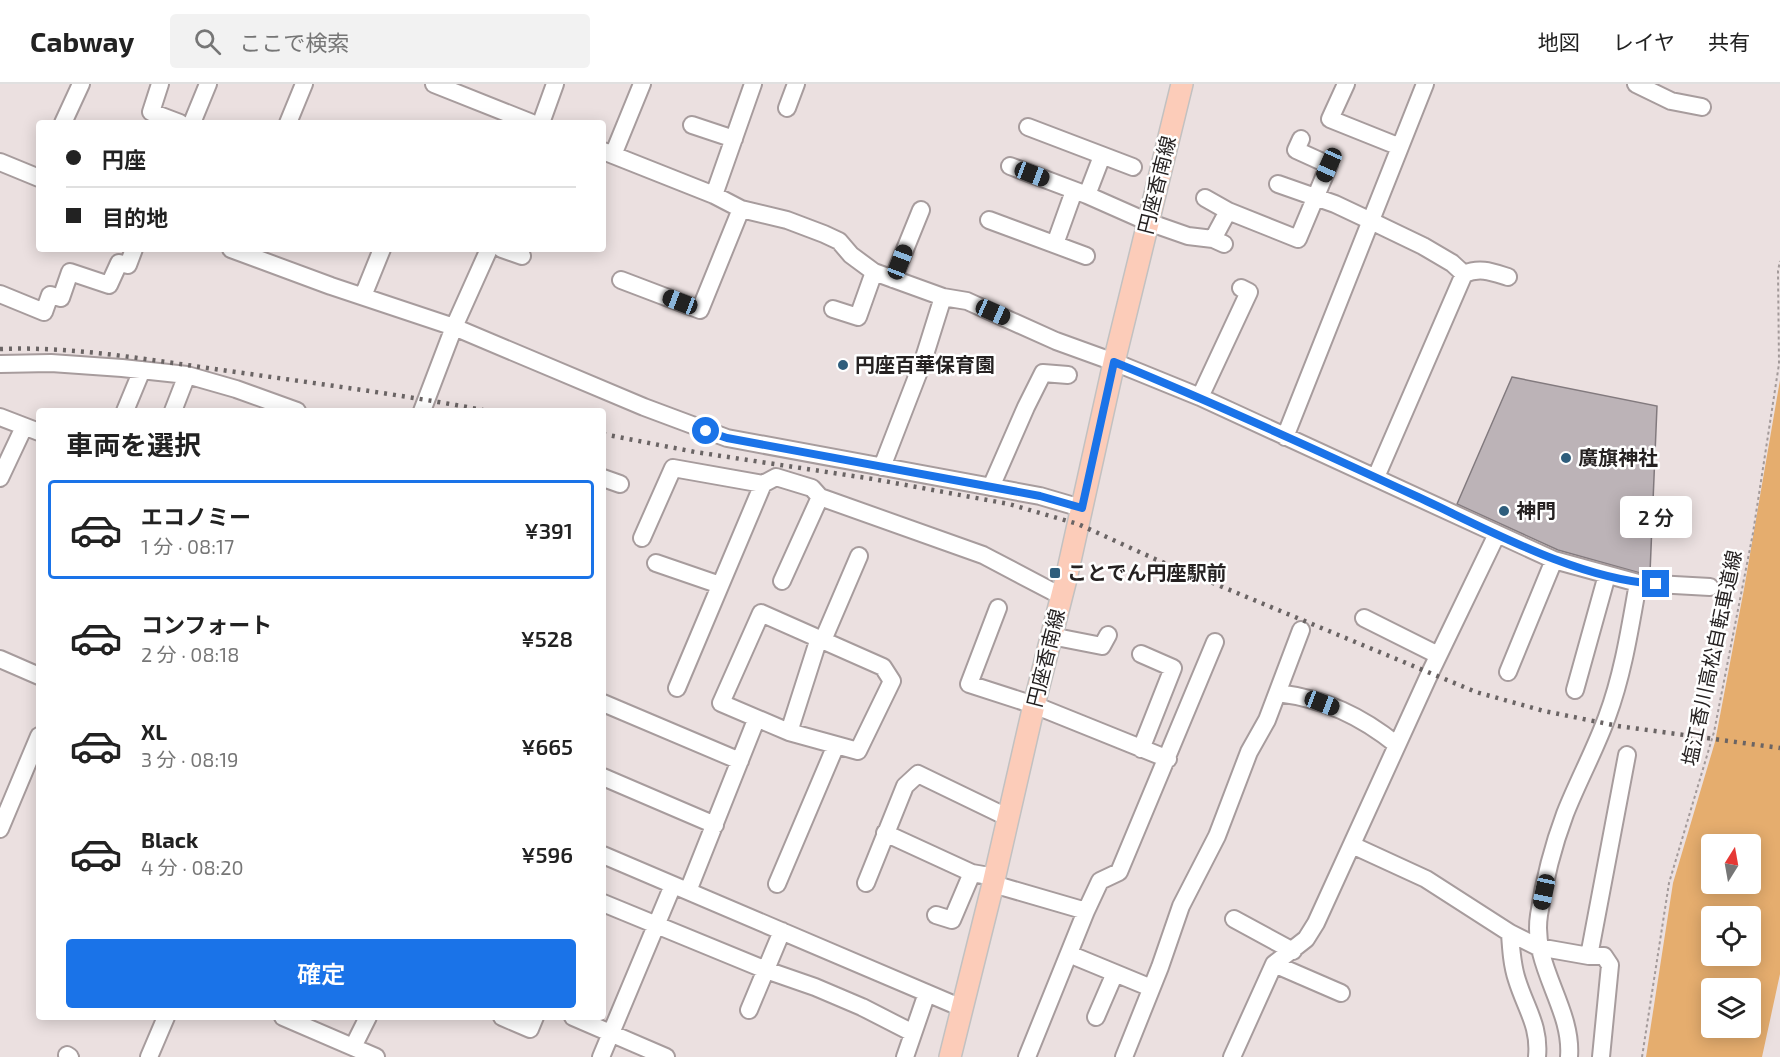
<!DOCTYPE html>
<html lang="ja">
<meta charset="utf-8">
<style>
body{margin:0;font-family:"Exo 2","Noto Sans JP",sans-serif;background:#f2f2f2;color:#222;height:100vh;display:flex;flex-direction:column;font-size:22px;white-space:nowrap}
*{box-sizing:border-box;margin:0}
p{font-size:20px;color:#767676}
.icon{flex:none;width:33px;height:33px;fill:none;stroke:currentColor;stroke-width:2;stroke-linecap:round;stroke-linejoin:round}
.map{position:relative;flex:1;overflow:hidden}
.panel{position:absolute;left:36px;top:324px;width:570px;height:612px;display:flex;flex-direction:column;background:#fff;border-radius:6px;box-shadow:0 3px 15px #0003}
.panel>*{flex:none}
.banner{position:absolute;left:36px;top:36px;width:570px;height:132px;border-radius:6px;box-shadow:0 3px 15px #0003;display:grid;align-content:center;height:132px;padding:0 30px;background:#fff}
.needle{width:39px;rotate:11deg}
.controls{position:absolute;left:1701px;top:750px;display:grid;gap:12px}
.controls a{display:grid;place-items:center;width:60px;height:60px;border-radius:6px;background:#fff;box-shadow:0 3px 15px #0003;font-size:30px}
.end{position:absolute;width:27px;height:27px;margin:-14px;border:8px solid #1a73e8;background:#fff;box-shadow:0 0 0 3px #fff}
.from{border-radius:50%}
.bubble{position:absolute;height:42px;border-radius:6px;background:#fff;box-shadow:0 3px 15px #0003;font-size:20px;font-weight:600;line-height:42px;text-align:center}
.car{position:absolute;width:18px;height:36px;margin:-18px -9px;border-radius:8px;box-shadow:0 0 4px 2px #0007;background:linear-gradient(#222 24%,#8ab4d8 0 40%,#222 0 76%,#8ab4d8 0 86%,#222 0)}
.banner b{display:flex;align-items:center;gap:21px;height:57px;font-size:22px}
.banner b+b{border-top:2px solid #e0e0e0}
.banner i{width:15px;height:15px;background:#222}
ul{padding:0;list-style:none}
li{display:flex;align-items:center;gap:18px;height:99px;margin:0 12px 9px;padding:0 18px;border:3px solid transparent;border-radius:6px}
li div{flex:1}
li b{display:block;font-size:22px}
li em{font-style:normal;font-weight:600}
li.current{border-color:#1a73e8}
li>.icon{width:54px;height:54px;stroke-width:1.5}
h2{padding:0 30px;font-size:27px;line-height:72px}
.action{display:flex;gap:12px;margin-top:auto;padding:12px 30px}
.action a{flex:1;height:69px;border-radius:6px;background:#1a73e8;color:#fff;font-size:24px;font-weight:600;line-height:69px;text-align:center}
header{display:flex;align-items:center;gap:36px;box-sizing:border-box;height:84px;padding:0 30px;background:#fff;border-bottom:2px solid #e0e0e0}
header strong{font-size:28px}
nav{display:flex;gap:33px;margin-inline-start:auto;font-size:21px}
.search{width:420px;height:54px;background:#f2f2f2;display:flex;align-items:center;gap:15px;box-sizing:border-box;padding:0 21px;border-radius:6px;color:#767676;font-size:22px}
.map>svg:first-child{display:block}
</style>
<header>
<strong>Cabway</strong>
<div class="search"><svg class="icon" aria-label="search" viewBox="0 0 24 24"><circle cx="10" cy="10" r="6"/><path d="M15 15l6 6"/></svg>ここで検索</div>
<nav><a>地図</a><a>レイヤ</a><a>共有</a></nav>
</header>
<div class="map">
<svg width="1780" height="973" viewBox="0 0 1780 973">
<rect width="100%" height="100%" fill="#ebe0e0"/>
<path fill="#e5ad6e" fill-rule="evenodd" d="M1780,296V890L1762,973H1646L1673,799L1715,658L1744,505ZM1712,760H1750V800H1712ZM1712,832H1750V872H1712ZM1712,904H1750V944H1712Z"/>
<path fill="#bcb3b7" stroke="#827a7e" stroke-width="1.5" d="M1512,293L1657,322L1650,489H1640L1558,466L1457,420Z"/>
<g fill="none" stroke-linecap="round" stroke-linejoin="round">
<g stroke="#a79c9d" stroke-width="20">
<path id="minor" d="M160,0L151,28L180,39
M434,0L532,39
M1346,0L1330,35L1400,63
M1636,0L1671,17L1702,23
M787,24L796,0
M63,39L81,0
M192,39L208,0
M288,39L304,0
M541,39L555,0
M692,41L734,55
M1028,43L1133,83
M603,67L714,111L741,125L787,136L824,150L839,157L851,171L874,188L943,213L967,217L1056,257L1114,278L1200,313L1554,476L1638,499L1710,503
M613,71L642,0
M0,78L39,94
M1010,82L1087,111L1148,138L1188,152L1213,155L1224,160
M1278,100L1335,120L1371,137L1423,162L1452,179L1464,190L1376,393
M714,111L753,0
M1087,111L1102,72
M1205,114L1228,127L1298,155L1329,81L1296,66L1301,55
M989,136L1086,172
M1213,155L1228,127
M1055,160L1074,107
M231,165L331,202L454,243L644,323L727,354L1040,412L1081,424
M502,165L522,172
M1464,190C1480,183 1492,188 1508,193
M893,195L921,126
M621,196L700,226L741,125
M0,210L44,228L50,211L61,214L70,188L109,201L119,179L128,181L134,165
M363,212L382,165
M833,225L858,233L874,188
M0,280L51,279L122,284L187,291L236,305L297,327
M1200,313L1249,208L1241,204
M125,327L142,286
M173,327L187,291
M422,327L454,243L489,165
M0,333L39,348
M1285,353L1425,0
M882,383L923,277L943,213
M0,394L24,343
M603,394L620,400
M991,403L1026,323L1043,289L1068,291
M642,454L673,384L763,400L776,393L812,404L820,413L983,471L1061,512
M656,479L720,501
M782,497L820,413
M998,524L969,600L1034,621L1168,675
M761,529L883,583L892,597L858,667L789,648L721,619Z
M1364,534L1438,571
M1051,552L1102,562L1108,551
M823,556L859,472
M1141,570L1173,584L1141,665
M0,575L39,592
M1508,588L1554,476
M677,604L763,400
M1575,606L1607,491
M1278,609C1325,615 1361,632 1397,661
M603,619L740,677
M789,648L819,554
M603,693L715,741
M0,745L39,652
M885,749L972,789L995,793
M1352,761L1426,795L1510,849L1538,863L1589,872L1627,671
M603,771L962,924
M866,799L905,702L918,690L1009,734
M777,800L836,661
M993,800L1086,827
M688,807L756,636
M603,819L766,886L815,903L862,923L913,949
M936,831L952,836L972,789
M1234,835L1293,867
M1510,849C1511,865 1512,881 1517,896C1526,925 1540,942 1537,973
M1069,870L1144,901
M1589,872H1604L1610,881L1601,973
M1274,880L1341,909
M749,926L782,847
M283,933L376,973
M502,933L530,945L535,933
M573,933L666,973
M1096,933L1115,889
M353,963L368,933
M67,971L70,973
M149,973L166,933
M601,973L673,801
M905,973L927,909
M1027,973L1086,827L1100,797L1119,788L1215,558
M1124,973L1160,883L1181,822L1217,752L1249,668L1267,636L1301,546
M1232,973L1274,880L1306,855L1316,839L1430,589L1497,450
M1569,973C1573,924 1531,882 1539,831C1544,798 1553,762 1565,730C1578,697 1595,666 1607,633C1623,590 1630,544 1638,499"/>
</g>
<g stroke="#c2c1c1" stroke-width="24">
<path id="major" d="M950,973L993,800L1034,621L1066,495L1115,274L1182,0"/>
</g>
<path stroke="#a39a9a" stroke-width="2" stroke-dasharray="3 3" stroke-linecap="butt" d="M1642,973L1669,799L1714,648L1753,449L1779,280L1778,187L1780,177"/>
<use href="#minor" stroke="#fff" stroke-width="16"/>
<use href="#major" stroke="#fcccb9" stroke-width="21"/>
<path stroke="#6a6464" stroke-width="4.5" stroke-dasharray="3 6" stroke-linecap="butt" d="M0,265C74,262 149,276 222,286C311,299 400,310 488,327
M603,350L695,368L873,395L1009,420L1078,440L1155,475L1476,608L1544,627L1618,642L1780,664"/>
</g>
<g fill="none" stroke-linecap="round" stroke-linejoin="round">
<path stroke="#1a73e8" stroke-width="8" d="M706,347L727,354L1040,412L1082,424L1114,278C1217,320 1317,366 1418,413C1489,446 1577,495 1656,500"/>
</g>
<g fill="#2e5d7c" stroke="#fff" stroke-width="2">
<circle cx="843" cy="281" r="6"/>
<circle cx="1566" cy="374" r="6"/>
<circle cx="1504" cy="427" r="6"/>
<rect x="1049" y="483" width="12" height="12" rx="3"/>
</g>
<g text-anchor="middle" stroke-width="5" stroke-linejoin="round" paint-order="stroke">
<g font-size="20" fill="#262222" stroke="#fff">
<text transform="translate(1157 101) rotate(-76)" y="7">円座香南線</text>
<text transform="translate(1046 574) rotate(-76)" y="7">円座香南線</text>
<text transform="translate(1712 574) rotate(-78)" y="7">塩江香川高松自転車道線</text>
</g>
<g font-size="20" font-weight="bold" fill="#262222" stroke="#fff" text-anchor="start">
<text x="855" y="288">円座百華保育園</text>
<text x="1578" y="381">廣旗神社</text>
<text x="1516" y="434">神門</text>
<text x="1067" y="496">ことでん円座駅前</text>
</g>
</g>
</svg>
<div class="controls">
<a><svg class="needle" viewBox="-14 -14 28 28"><path d="M0-13l5 13h-10z" fill="#e53935"/><path d="M0 13l5-13h-10z" fill="#767676"/></svg></a>
<a><svg class="icon" aria-label="locate" viewBox="0 0 24 24"><circle cx="12" cy="12" r="6"/><path d="M12 2v4M12 18v4M2 12h4M18 12h4"/></svg></a>
<a><svg class="icon" aria-label="layers" viewBox="0 0 24 24"><path d="M12 4l9 5-9 5-9-5zM3 14l9 5 9-5"/></svg></a>
</div>
<i class="end from" style="left:706px;top:347px"></i>
<i class="end" style="left:1656px;top:500px"></i>
<div class="bubble" style="left:1620px;top:412px;width:72px">2 分</div>
<i class="car" style="left:1329px;top:81px;rotate:204deg"></i>
<i class="car" style="left:1032px;top:90px;rotate:111deg"></i>
<i class="car" style="left:900px;top:178px;rotate:21deg"></i>
<i class="car" style="left:680px;top:218px;rotate:291deg"></i>
<i class="car" style="left:993px;top:228px;rotate:114deg"></i>
<i class="car" style="left:1322px;top:619px;rotate:111deg"></i>
<i class="car" style="left:1544px;top:808px;rotate:192deg"></i>
<div class="banner">
<b><i class="from"></i>円座</b>
<b><i></i>目的地</b>
</div>
<section class="panel">
<h2>車両を選択</h2>
<ul>
<li class="current"><svg class="icon" aria-label="car" viewBox="0 0 24 24"><path d="M5 17H2v-5l4-1 3-4h7l3 4 3 1v5h-3M9 17h6M6 11h13"/><circle cx="7" cy="17" r="2"/><circle cx="17" cy="17" r="2"/></svg><div><b>エコノミー</b><p>1 分 · 08:17</p></div><em>¥391</em></li>
<li><svg class="icon" aria-label="car" viewBox="0 0 24 24"><path d="M5 17H2v-5l4-1 3-4h7l3 4 3 1v5h-3M9 17h6M6 11h13"/><circle cx="7" cy="17" r="2"/><circle cx="17" cy="17" r="2"/></svg><div><b>コンフォート</b><p>2 分 · 08:18</p></div><em>¥528</em></li>
<li><svg class="icon" aria-label="car" viewBox="0 0 24 24"><path d="M5 17H2v-5l4-1 3-4h7l3 4 3 1v5h-3M9 17h6M6 11h13"/><circle cx="7" cy="17" r="2"/><circle cx="17" cy="17" r="2"/></svg><div><b>XL</b><p>3 分 · 08:19</p></div><em>¥665</em></li>
<li><svg class="icon" aria-label="car" viewBox="0 0 24 24"><path d="M5 17H2v-5l4-1 3-4h7l3 4 3 1v5h-3M9 17h6M6 11h13"/><circle cx="7" cy="17" r="2"/><circle cx="17" cy="17" r="2"/></svg><div><b>Black</b><p>4 分 · 08:20</p></div><em>¥596</em></li>
</ul>
<div class="action"><a>確定</a></div>
</section>
</div>
